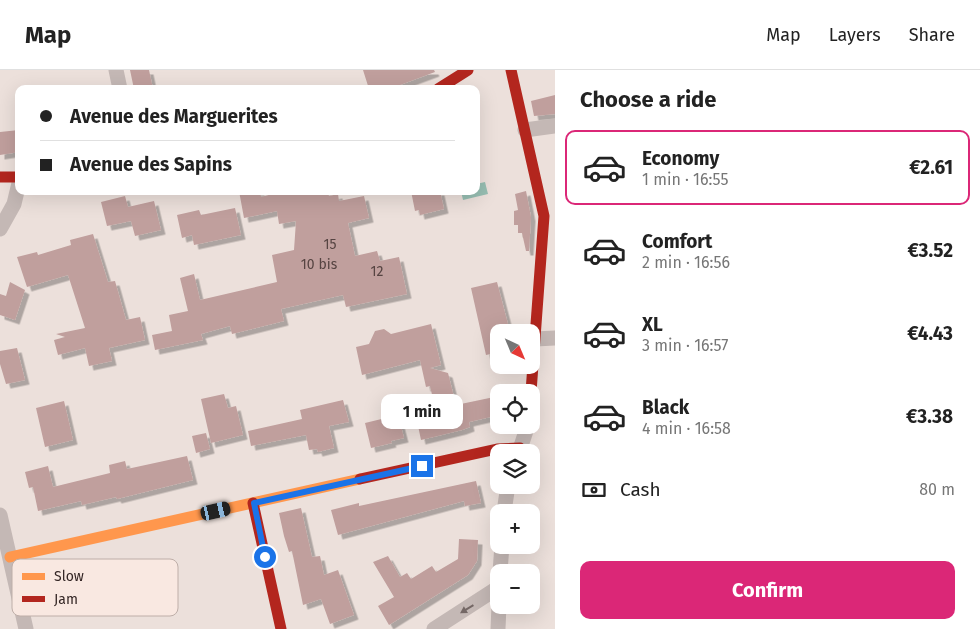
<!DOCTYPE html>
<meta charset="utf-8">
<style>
body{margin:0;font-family:"Fira Sans",sans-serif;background:#f2f2f2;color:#222;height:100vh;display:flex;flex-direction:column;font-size:19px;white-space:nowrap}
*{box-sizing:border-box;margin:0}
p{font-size:16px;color:#767676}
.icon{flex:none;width:28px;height:28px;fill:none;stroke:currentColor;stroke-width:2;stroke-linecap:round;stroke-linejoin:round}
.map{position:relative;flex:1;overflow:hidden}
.drawer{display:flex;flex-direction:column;background:#fff;width:425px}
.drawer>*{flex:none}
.guide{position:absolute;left:15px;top:15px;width:465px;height:110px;border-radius:10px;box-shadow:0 5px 20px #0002;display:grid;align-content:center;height:110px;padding:0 25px;background:#fff}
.needle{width:32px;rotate:136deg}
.controls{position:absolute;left:490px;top:254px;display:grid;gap:10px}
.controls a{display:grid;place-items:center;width:50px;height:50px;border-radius:10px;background:#fff;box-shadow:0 5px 20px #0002;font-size:25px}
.end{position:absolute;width:22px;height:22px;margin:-11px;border:6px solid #1a73e8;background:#fff;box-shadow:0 0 0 2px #fff}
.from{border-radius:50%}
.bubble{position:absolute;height:35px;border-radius:10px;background:#fff;box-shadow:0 5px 20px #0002;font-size:16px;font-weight:700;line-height:35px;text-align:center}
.car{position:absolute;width:15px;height:30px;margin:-15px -8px;border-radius:6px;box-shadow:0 0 4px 1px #0007;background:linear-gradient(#222 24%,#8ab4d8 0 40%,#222 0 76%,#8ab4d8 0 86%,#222 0)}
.guide b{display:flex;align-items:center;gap:18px;height:48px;font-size:19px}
.guide b+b{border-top:1px solid #e0e0e0}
.guide i{width:12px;height:12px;background:#222}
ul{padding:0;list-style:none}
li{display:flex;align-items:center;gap:15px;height:75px;margin:0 10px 8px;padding:0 15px;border:2px solid transparent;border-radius:10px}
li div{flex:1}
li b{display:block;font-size:19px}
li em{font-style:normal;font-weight:700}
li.selected{border-color:#db2777}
li>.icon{width:45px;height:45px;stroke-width:1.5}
h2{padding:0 25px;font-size:22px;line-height:60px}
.pay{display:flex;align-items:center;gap:12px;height:55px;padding:0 25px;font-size:19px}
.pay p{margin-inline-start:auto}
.action{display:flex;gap:10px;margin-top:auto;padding:10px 25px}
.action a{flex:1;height:58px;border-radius:10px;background:#db2777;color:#fff;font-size:20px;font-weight:700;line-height:58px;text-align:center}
header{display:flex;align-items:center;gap:30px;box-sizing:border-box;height:70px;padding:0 25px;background:#fff;border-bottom:1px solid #e0e0e0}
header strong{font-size:24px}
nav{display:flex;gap:28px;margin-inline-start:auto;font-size:18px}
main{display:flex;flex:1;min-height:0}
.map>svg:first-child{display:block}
</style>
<header>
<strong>Map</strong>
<nav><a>Map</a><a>Layers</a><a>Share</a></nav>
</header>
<main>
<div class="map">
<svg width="555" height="559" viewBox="0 0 555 559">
<defs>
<filter id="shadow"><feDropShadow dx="4.5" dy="4.5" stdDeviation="0" flood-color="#0004"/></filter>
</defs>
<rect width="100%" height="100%" fill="#ece0db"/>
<path fill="#97beb2" d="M485,112L488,124L463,130L461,121H476V114Z"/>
<path fill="#c09f9d" filter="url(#shadow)" d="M130,0H149L153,19H134Z
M363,0H434L435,2L389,19H369Z
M555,25V44L534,46L531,31Z
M19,60V82L0,85V62Z
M239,121H260L261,127L284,121L285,125L300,121H327L329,126L338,124L339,131L364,126L369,148L348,153L355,186L377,181L380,191L399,187L407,224L346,237L343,225L281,239L284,251L232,264L230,256L201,264L203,270L155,280L152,265L172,261L169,245L188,241L180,208L194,204L200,230L277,212L272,185L294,180L296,151L279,154L277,141L244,148Z
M411,121H440L444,139L420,145L419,140L415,141Z
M526,121L531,147L529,181H526L522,163H518V155H514V141L518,140L515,124Z
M125,126L128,137L154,131L161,160L135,166L131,151L107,156L101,132Z
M235,138L241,165L194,175L192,165L182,168L177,145L199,140L201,145Z
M93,164L108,212L115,211L126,250L140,247L145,270L109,278L112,291L89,296L85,278L58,285L54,270L65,267L56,264L85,258L68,205L27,217L17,187L37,182L38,185L71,175L70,170Z
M10,212L25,220L15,250L0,245V224L6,226Z
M497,212L510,262H499V282L486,285L471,218Z
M431,254L441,295L430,298L448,303L456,335L499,326V345L469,352L470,357L462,360L421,370L417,351L437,346L430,316L426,317L420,290L362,305L356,277L369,274L375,261L384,259L391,264Z
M17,278L25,310L6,314L0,294V281Z
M224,324L228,338L236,336L243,365L211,373L201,329Z
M343,330L349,352L329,356L334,378L318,382L317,379L309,380L306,365L251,376L248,361L302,349L300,340Z
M64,331L73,370L45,377L36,338Z
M398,345L404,368L391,371L392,373L371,378L365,353Z
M206,363L210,379L196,383L192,366Z
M187,386L193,410L117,429L116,427L82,435L81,431L38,441L33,417L29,418L25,402L48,396L53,417L110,403L109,395L125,391L127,399Z
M476,411L481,433L465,436L464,431L338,465L331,440L359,433V436Z
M301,438L312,487L320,486L324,505L338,500L354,545L330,554L321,529L303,535L292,481L289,482L284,466L279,443Z
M459,469L478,470L477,491L468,505L389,555L378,536L394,527L373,492L388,486L400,507L407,503L411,509L432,496L436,502L458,489Z"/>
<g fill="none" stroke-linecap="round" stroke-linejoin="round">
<path stroke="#c4b8b5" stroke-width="15" d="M116,0L120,19
M525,60L555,56
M0,159L14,134L19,113
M535,269L555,268
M519,382L528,355
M504,442L508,415
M0,445L26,559
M500,502L502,475
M434,559L499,517
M498,559L499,535"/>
<path stroke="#ff974d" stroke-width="11" d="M10,487L360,409"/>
<path stroke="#b3261e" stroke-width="11" d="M511,0L544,146L531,322
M438,19L468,0
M0,107H19
M360,409L497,379L520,378
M253,433L281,559"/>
</g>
<defs><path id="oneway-solid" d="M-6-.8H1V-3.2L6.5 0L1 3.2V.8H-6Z" transform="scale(1.25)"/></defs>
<use fill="#746765" href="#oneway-solid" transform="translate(467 539) rotate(149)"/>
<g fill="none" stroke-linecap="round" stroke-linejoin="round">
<path stroke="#1a73e8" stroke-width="6" d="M265,487L254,433L422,396"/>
</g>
<g text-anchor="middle" stroke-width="5" stroke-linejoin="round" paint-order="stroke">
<g font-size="14" fill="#564442">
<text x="330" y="179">15</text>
<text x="319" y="199">10 bis</text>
<text x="377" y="206">12</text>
</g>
</g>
<rect x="12" y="489" width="166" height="57" rx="8" fill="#f9e8e1" stroke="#beaea8" stroke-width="1"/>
<rect x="22" y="503" width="23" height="7" fill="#ff974d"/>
<rect x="22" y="526" width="23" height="6" fill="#b3261e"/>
<g font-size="14" fill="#332524">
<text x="54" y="511">Slow</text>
<text x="54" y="534">Jam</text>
</g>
</svg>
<div class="controls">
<a><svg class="needle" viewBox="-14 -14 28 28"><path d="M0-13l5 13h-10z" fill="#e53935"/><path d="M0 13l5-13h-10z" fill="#767676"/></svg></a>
<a><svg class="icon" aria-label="locate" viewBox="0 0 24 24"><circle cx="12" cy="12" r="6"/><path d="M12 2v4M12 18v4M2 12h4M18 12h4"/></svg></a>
<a><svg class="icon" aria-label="layers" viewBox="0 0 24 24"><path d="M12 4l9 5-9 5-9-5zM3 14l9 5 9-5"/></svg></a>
<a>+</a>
<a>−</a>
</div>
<i class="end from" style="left:265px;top:487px"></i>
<i class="end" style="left:422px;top:396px"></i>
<div class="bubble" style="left:381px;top:324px;width:82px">1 min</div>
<i class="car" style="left:216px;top:441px;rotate:77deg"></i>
<div class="guide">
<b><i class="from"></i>Avenue des Marguerites</b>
<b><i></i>Avenue des Sapins</b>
</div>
</div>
<section class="drawer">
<h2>Choose a ride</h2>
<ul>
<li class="selected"><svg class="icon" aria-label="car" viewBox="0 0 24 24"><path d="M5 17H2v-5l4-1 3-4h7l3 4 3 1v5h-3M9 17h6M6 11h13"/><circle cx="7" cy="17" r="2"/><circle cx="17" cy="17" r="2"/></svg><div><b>Economy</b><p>1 min · 16:55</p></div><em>€2.61</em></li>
<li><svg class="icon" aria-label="car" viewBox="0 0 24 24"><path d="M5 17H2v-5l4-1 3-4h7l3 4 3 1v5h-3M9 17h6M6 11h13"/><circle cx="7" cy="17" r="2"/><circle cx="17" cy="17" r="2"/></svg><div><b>Comfort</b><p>2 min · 16:56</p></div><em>€3.52</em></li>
<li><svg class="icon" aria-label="car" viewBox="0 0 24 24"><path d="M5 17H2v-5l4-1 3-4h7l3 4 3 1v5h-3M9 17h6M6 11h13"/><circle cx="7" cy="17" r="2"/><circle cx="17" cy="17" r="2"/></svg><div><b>XL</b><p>3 min · 16:57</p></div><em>€4.43</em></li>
<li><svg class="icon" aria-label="car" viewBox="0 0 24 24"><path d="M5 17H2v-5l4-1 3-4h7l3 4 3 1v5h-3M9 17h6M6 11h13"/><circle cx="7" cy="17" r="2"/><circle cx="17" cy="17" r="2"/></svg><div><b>Black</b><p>4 min · 16:58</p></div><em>€3.38</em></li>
</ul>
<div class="pay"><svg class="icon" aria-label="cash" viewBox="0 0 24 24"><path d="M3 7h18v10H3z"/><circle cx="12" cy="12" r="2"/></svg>Cash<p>80 m</p></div>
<div class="action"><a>Confirm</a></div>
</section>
</main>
